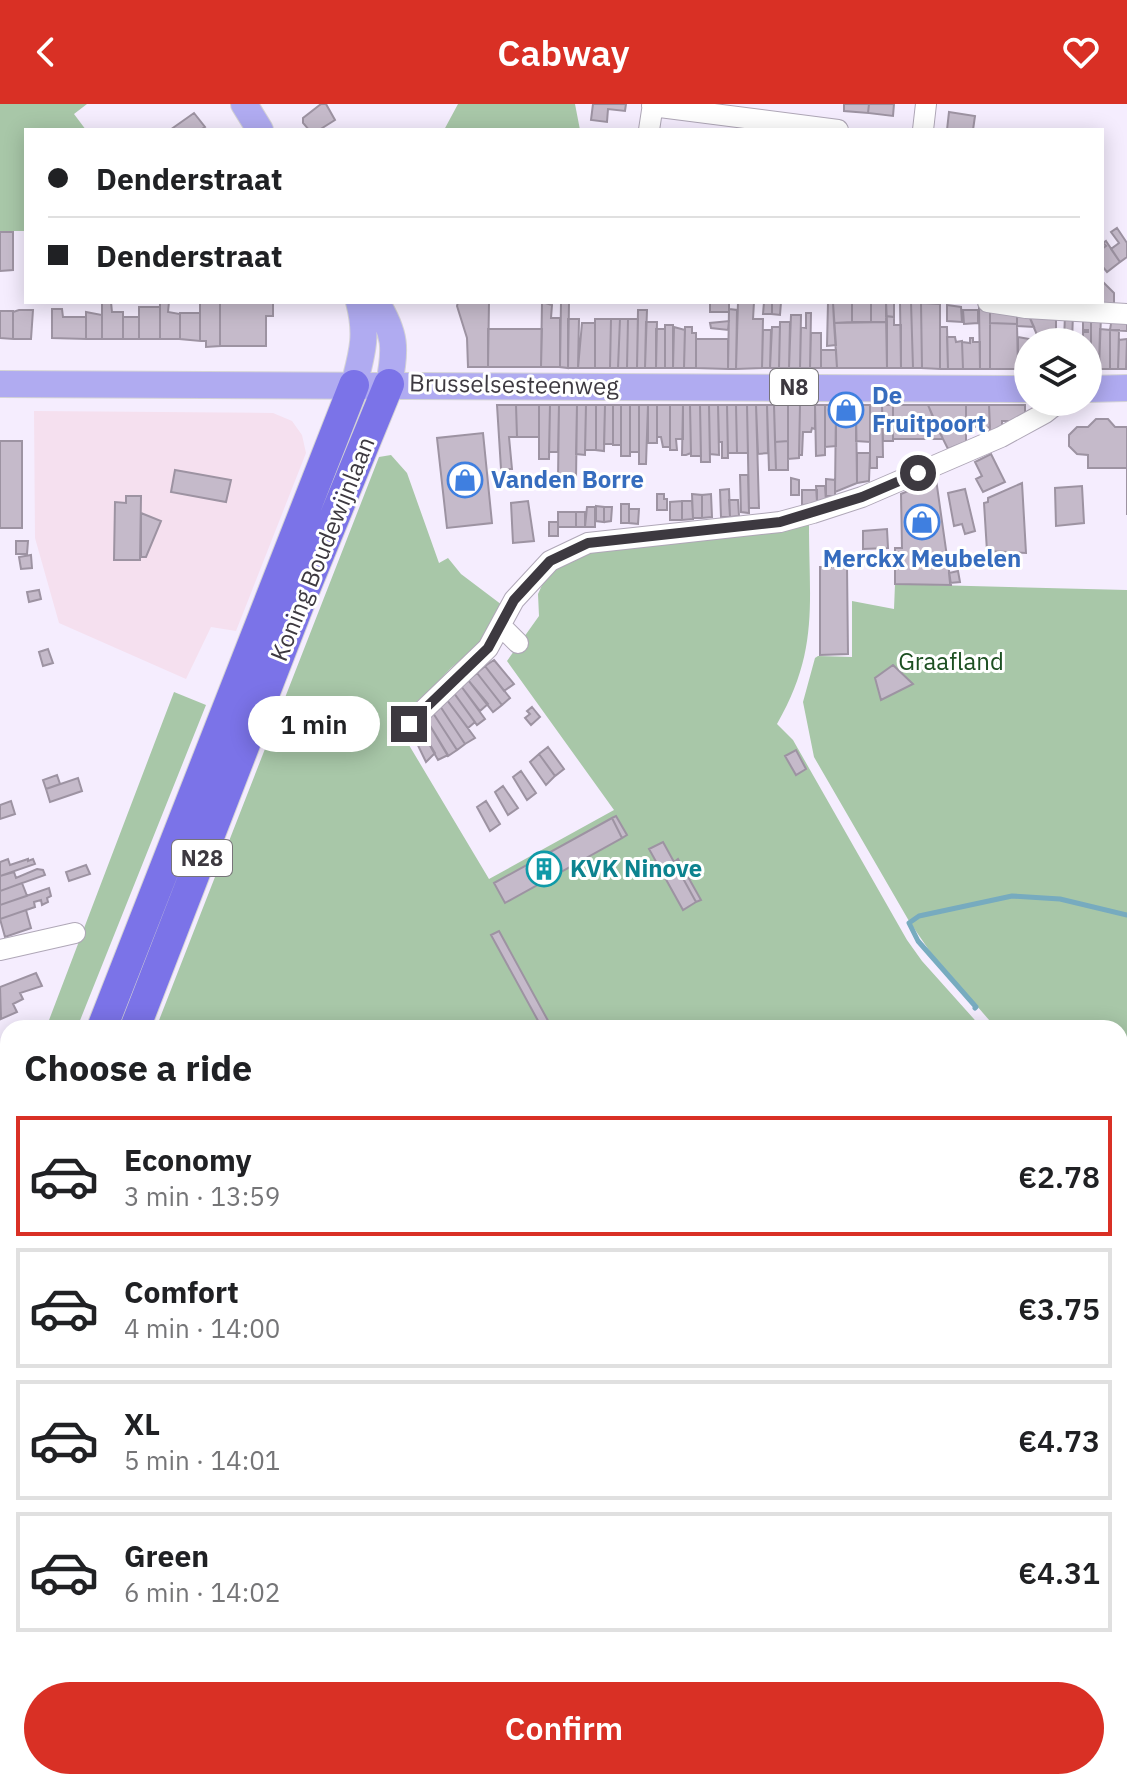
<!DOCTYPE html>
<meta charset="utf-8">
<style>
body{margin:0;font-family:"IBM Plex Sans",sans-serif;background:#f2f2f2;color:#202124;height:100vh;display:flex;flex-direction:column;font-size:30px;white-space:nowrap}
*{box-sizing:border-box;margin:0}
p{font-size:26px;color:#757577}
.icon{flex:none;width:44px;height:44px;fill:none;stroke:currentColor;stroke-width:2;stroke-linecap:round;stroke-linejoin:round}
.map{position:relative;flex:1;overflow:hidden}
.side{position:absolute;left:0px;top:916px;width:1128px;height:770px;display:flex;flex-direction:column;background:#fff;border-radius:24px 24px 0 0;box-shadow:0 4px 20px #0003}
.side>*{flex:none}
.top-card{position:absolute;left:24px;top:24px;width:1080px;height:176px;border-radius:0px;box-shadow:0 4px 20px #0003;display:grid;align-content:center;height:176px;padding:0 24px;background:#fff}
.buttons{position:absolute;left:1014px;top:224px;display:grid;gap:16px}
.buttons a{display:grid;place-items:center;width:88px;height:88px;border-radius:50%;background:#fff;box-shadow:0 4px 20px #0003;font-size:40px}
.end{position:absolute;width:36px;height:36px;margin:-18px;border:10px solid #3d3940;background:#fff;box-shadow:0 0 0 4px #fff}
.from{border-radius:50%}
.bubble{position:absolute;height:56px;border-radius:28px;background:#fff;box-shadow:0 4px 20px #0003;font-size:26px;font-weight:600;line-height:56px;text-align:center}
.top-card b{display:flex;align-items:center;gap:28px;height:76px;font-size:30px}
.top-card b+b{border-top:2px solid #e0e0e0}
.top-card i{width:20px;height:20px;background:#202124}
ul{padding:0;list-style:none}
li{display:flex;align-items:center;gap:24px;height:120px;margin:0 16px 12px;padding:0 8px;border:4px solid #e0e0e0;border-radius:0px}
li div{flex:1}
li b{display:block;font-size:30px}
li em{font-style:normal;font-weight:600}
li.selected{border-color:#d93025}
li>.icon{width:72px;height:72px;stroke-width:1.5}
h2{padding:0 24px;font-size:36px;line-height:96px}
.cta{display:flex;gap:16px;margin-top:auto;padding:16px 24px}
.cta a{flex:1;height:92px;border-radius:48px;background:#d93025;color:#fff;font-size:32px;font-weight:600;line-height:92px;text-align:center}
header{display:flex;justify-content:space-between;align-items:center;height:104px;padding:0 24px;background:#d93025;color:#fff;font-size:36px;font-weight:600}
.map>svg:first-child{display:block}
</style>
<header><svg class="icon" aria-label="back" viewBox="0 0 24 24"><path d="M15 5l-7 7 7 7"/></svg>Cabway<svg class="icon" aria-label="heart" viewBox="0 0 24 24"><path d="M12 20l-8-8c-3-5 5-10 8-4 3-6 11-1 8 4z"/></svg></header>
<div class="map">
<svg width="1127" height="1685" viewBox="0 0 1127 1685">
<rect width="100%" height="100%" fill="#f5edfe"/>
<path fill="#f5e0ef" d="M34,307L273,309L292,317L302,331L306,349L236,527L211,523L186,575L59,519L35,434Z
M1127,1316V1685H517V1678H1120V1317Z"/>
<path fill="#a8c7a8" d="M0,0H87L74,10L86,26H26V127H0Z
M458,0H575L580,26H444Z
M391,351L407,369L439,459L448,454L461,470L506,504L483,537L451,564L397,621L489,775L614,706L507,557L539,512L538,490L547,470L575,450L809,420C809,500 819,547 777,620L793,636L907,836L922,857L982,924H156L379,353Z
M895,480L1127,486V1070L1120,1064V924H996L931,849L909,817L814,653L803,598L815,554L818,552L852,553V497L894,505Z
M174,588L206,601L77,924H46Z
M8,974V1105L0,1126V976Z
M8,1307V1678H517V1685H0V1327Z"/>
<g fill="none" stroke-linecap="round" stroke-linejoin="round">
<path stroke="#77abbf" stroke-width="5" d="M975,904L976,903L918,837L909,819L919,812L1012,792L1060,795L1127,811
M1120,1110L1127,1111"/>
</g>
<path fill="#c5baca" stroke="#9d93a2" stroke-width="2" d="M321,0H326L335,16L319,26H309L303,19V14Z
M593,0H626L625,7L608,5L607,18L591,16Z
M844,0H869L868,9L844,7Z
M869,0H894L893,12L868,9Z
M949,8L975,12L973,26H947Z
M194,9L205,23L200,26H170Z
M1117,124L1127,139V153L1120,158L1111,145L1119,139L1111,128Z
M0,128H13V166L0,167Z
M1106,137L1120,158L1107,168L1102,162V145L1106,142L1103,139Z
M1102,177L1114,189V205L1092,198H1102Z
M102,198H111L112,208H123V235H102Z
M160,198H169L168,208L180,210V235H160Z
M200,198H220V242L206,243V237H200Z
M220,198H273V212H266V242H220Z
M458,198H489L488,263H468L467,234L457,202Z
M542,198L552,201L551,214H560V263H541Z
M561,198H569L568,264L560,263Z
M710,198H729V208H710Z
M738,198H754L753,215H763L762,264L736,265Z
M764,198H772V210H763Z
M772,198H781L780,211L772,210Z
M828,198L833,199L836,241L827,242Z
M852,198H871V218H852Z
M852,198V218L834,219L833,198Z
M871,198H886L887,218H871Z
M886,198H894V213L886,212Z
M900,198H911L913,264H901Z
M911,198L921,199L922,264H913Z
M921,199L940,200V265L922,264Z
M947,201L961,203L962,218L947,217Z
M139,203H160V235H139Z
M979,204L990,205V265H980Z
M52,205H62L63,213H86V235L52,234Z
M729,205L737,206L736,265H728Z
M990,205L1017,207V220L990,219Z
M19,206H33L31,235H13V208Z
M638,206H647L645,264H637Z
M963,206H978V219L964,220Z
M0,207H13V235L0,234Z
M1017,207H1027L1034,223L1017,222Z
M1027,207L1056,209V232L1037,231Z
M86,208L102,211V235H86Z
M180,209H200V237L180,235Z
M806,209H811L810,264H800L801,223L806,224Z
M1065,210H1073L1072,238H1064Z
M791,211H801L800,264H789Z
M1083,211L1091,212V265H1088V238H1083V228H1088V226H1083Z
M886,212L894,213V221H901V264H887Z
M1091,212H1101L1099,265H1091Z
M123,213H139V235H123Z
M1112,213L1127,215V227L1110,226Z
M568,215H579L578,264H568Z
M595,215H611L610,264H595Z
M611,215H620L618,264H610Z
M620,215H628L627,264H618Z
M628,215H638L637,264H627Z
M729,217L728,226L711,224L710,219Z
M646,218H657L656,264H645Z
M780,218H790L789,264H779Z
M887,218V264H837L834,219Z
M582,219H595V264H578Z
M990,219L1017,220L1018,265H990Z
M665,221H673V264H665Z
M674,223L685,226L684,264H673Z
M685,223H692V229H696V264H684Z
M772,223H780L779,264H770Z
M940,223H947L948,265H940Z
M488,225H542L541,263H488Z
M656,225H665V264H656Z
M1100,225L1110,226V265H1099Z
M763,226H771L770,264H762Z
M1110,226H1119L1118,265H1110Z
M811,229H821V264H810Z
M947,233H955L956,238L962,237L963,265H948Z
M1018,233L1040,237L1028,238V265H1018Z
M970,234H973V238H980V265H963L962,238L970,239Z
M696,235H728V265L696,264Z
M1127,235L1126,265H1118L1119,236Z
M821,246H836L837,264H821Z
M497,301H516L517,333H509L512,365H501Z
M516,301H539V333H517Z
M539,301H550L549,355H539Z
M550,301H559L558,348H549Z
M559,301H577L576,376L558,375Z
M577,301H586L585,351L576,350Z
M586,301H596V346H585Z
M596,301H605L604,347L596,346Z
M605,301H613V340H604Z
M613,301H621V341H613Z
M621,301H630V352H621Z
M630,301H639V348H630Z
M639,301H648L646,360H639Z
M648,301H657V339H648Z
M657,301H670V343H663L661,333H657Z
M670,301H683V335H676L677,346H670Z
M683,301H690L691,349L686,351H682Z
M690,301H700L701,352H691Z
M700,301H709L710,358H701Z
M709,301H718L719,351L710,350Z
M718,301H727L728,354H722V338H719Z
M727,301H736L737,349H728Z
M736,301H747L748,349H737Z
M747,301H756L759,404H749Z
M756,301H767L768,349L758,350Z
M767,301H774L776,366H769Z
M774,301H788V337L775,338Z
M788,301H800L799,354L788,355Z
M800,301H815V325L812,324L811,328H803L802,351H799Z
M815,301H825V351L816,352Z
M825,301H836V342L825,343Z
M836,301H856L857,379L835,388Z
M856,301H870V338L856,337Z
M870,301H882L883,353H877V364H870Z
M882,301H893V337H883Z
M893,301H928L943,335H893Z
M928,301H966V323H937Z
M966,301H989L990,323L978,326V323H966Z
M989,301H1025V313L1016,317H1002V322L990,328Z
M1096,315H1108L1115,323H1127V411V364H1088V351L1077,350L1069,342V331L1077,323H1088Z
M937,323H966V338L948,345Z
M483,329L492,419L447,424L437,334Z
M0,337H22V424H0Z
M788,337V366H776L775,338Z
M857,349H870L869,377L857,379Z
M991,350L1005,378L983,388L976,375L982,372L975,358Z
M175,366L231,376L226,398L171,388Z
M740,371H748L749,409L741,408Z
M791,374L799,376V391H791Z
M826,375L835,376V392H826Z
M936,375L951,481L895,480V444H902L901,390Z
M1022,379L1026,449L987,447L984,399L988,398V394Z
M816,382H825L826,398H817Z
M1082,382L1084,419L1056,422L1055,384Z
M729,385L730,413H721L720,386Z
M965,385L975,427L965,430L962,420L954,422L948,389Z
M802,386H817V400L802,401Z
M657,390H664V395H667V406H657Z
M692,390L702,391V414H693Z
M711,390L712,413L702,414V391Z
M126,392H141L140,456H114L115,398L126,399Z
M729,396H738L739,412L730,413Z
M528,397L534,437L513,439L511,399Z
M682,397H692L693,415L682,416Z
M682,397V416H670V398Z
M621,400H629V419H621Z
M596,402L604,403V418L596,417Z
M587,403H595V423H585Z
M604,403H612L611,417L604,418Z
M629,405H639L638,420L629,419Z
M558,408H576V423H558Z
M576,408H585V423H576Z
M141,409L161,417L146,453H141Z
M549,418H558V432H549Z
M887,425L888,444L863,445V427Z
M16,437H28L27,450H16Z
M31,451L32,464L21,465L19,453Z
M820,463H847L848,550L820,551Z
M958,467L960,478L950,479L949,469Z
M39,486L41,495L29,498L27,488Z
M48,545L53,559L43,562L39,548Z
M494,556L514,580L504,587L485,562Z
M893,561L913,580L881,596L875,574Z
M485,562L510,594L502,601L477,569Z
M477,569L502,601L493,608L468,576Z
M468,576L488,600L480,607L461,582Z
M461,582L485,615L477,621L454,589Z
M454,589L475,618L468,624L447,596Z
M447,596L475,634L465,640L440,602Z
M440,602L465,640L457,646L433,609Z
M532,603L540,613L531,621L525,614L530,610L527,607Z
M433,609L457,646L448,652L426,615Z
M426,615L448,651L438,656L419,622Z
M419,622L435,649L426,658L412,629Z
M548,643L564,665L555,672L539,650Z
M796,646L806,665L796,671L785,652Z
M539,650L555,672L546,681L530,658Z
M521,667L536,689L527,696L513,673Z
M57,671L60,680L46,685L43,676Z
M78,674L82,687L50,698L46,685Z
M503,682L518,704L508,711L495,688Z
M11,697L15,710L0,715V701Z
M486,697L500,720L490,727L477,703Z
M616,712L627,731L622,734L612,714Z
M612,714L622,734L505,799L494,779Z
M663,738L696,798L683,806L649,745Z
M8,755L10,761L28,755V757L33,755L35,760L0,772V758Z
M678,755L701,796L696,798L674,758Z
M86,761L90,770L69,777L66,768Z
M37,765L43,766L45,771L0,787V772L14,768L16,774Z
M22,779L27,792L0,801V787Z
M49,784L51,792L47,794L48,798L42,801L41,796L34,798L35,803L0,815V801Z
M26,806L31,824L5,833L0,815Z
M499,827L552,924H542L491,831Z
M36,869L42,882L20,889L23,895L13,900L17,908L1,915L0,883Z
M1120,1225H1127V1253H1121Z
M1120,1333H1127V1441H1120Z
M1120,1441H1127V1685H865V1678H1120Z
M793,1678H865V1685H793Z"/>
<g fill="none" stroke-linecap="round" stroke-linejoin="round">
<g stroke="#afa7b7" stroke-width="22">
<path id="minor" d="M652,2L838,26
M649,26L653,0
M923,26L926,0
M988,198L1026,204L1127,210
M501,522L518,539
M409,620L488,544L514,496L550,457L588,439L780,418L813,409L862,393L1001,333L1045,309L1059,298
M0,846L75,829
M1120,1208H1127
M751,1685V1678"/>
</g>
<g stroke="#d4d3d5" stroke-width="28">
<path id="major" d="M244,0L260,26
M376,198C396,230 396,245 389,280
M0,280L1028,285
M354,281C362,249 368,232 359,198
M1088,285L1127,284"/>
</g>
<g stroke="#d4d3d5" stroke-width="32">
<path id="highway" d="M102,924L354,281
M135,924L305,485L389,280
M0,1184L8,1164
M0,1270L8,1249"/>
</g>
<use href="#minor" stroke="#fff" stroke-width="20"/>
<use href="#major" stroke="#b0abf1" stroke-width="26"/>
<use href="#highway" stroke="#7b73e8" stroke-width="30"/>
</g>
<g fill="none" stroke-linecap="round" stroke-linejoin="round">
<path stroke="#3d3940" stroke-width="10" d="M409,620L488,544L514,496L550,457L588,439L780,418L862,393L918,369"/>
</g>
<defs>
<g id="shop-ring" transform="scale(1.8)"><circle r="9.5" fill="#fff" stroke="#3f7fe0" stroke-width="1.5"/><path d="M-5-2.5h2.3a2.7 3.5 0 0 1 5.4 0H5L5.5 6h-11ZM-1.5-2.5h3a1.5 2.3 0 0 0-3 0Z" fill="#3f7fe0"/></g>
<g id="building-ring" transform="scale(1.8)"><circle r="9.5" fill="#fff" stroke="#0f9aa8" stroke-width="1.5"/><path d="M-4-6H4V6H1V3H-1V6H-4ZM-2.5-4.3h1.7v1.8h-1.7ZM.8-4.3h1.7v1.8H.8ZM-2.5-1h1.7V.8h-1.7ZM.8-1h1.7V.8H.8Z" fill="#0f9aa8"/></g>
</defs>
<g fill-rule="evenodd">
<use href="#shop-ring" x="846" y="306"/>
<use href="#shop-ring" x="465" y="376"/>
<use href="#shop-ring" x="922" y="418"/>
<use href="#building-ring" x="544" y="765"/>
</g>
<g text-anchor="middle" stroke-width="6" stroke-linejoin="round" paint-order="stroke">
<g fill="#fff" stroke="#777479" stroke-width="2">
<rect x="770" y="265" width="48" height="36" rx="6"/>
<rect x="172" y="736" width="60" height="36" rx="6"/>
</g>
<g font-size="22" font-weight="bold" fill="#3d3940">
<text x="794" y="291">N8</text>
<text x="202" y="762">N28</text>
</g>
<g font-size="24" fill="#3d3940" stroke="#fff">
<text transform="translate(514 281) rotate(1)" y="8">Brusselsesteenweg</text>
<text transform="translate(323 445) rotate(-68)" y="8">Koning Boudewijnlaan</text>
</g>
<g font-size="24" font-weight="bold" fill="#366cbe" stroke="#fff" text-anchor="start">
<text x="872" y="300">De<tspan x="872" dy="28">Fruitpoort</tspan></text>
<text x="491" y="384">Vanden Borre</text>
<text x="922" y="463" text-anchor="middle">Merckx Meubelen</text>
</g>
<g font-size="24" fill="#1c4f21" stroke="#fff">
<text x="951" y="566">Graafland</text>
</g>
<g font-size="24" font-weight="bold" fill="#0d838f" stroke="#fff" text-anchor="start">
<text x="570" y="773">KVK Ninove</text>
</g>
</g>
</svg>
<div class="buttons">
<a><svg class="icon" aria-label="layers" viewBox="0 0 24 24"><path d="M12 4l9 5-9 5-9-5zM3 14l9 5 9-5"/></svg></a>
</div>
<i class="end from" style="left:918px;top:369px"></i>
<i class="end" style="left:409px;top:620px"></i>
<div class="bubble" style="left:248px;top:592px;width:132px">1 min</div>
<div class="top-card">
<b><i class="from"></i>Denderstraat</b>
<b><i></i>Denderstraat</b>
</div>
<section class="side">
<h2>Choose a ride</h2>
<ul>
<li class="selected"><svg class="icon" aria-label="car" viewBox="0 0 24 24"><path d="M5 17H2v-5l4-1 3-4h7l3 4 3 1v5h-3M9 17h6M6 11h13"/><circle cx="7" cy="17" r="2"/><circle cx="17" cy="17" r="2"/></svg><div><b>Economy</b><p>3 min · 13:59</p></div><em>€2.78</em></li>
<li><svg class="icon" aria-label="car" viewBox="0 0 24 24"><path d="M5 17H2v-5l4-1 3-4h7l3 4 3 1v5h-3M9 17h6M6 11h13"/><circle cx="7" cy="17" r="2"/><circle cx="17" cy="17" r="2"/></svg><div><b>Comfort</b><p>4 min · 14:00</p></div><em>€3.75</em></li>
<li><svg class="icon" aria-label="car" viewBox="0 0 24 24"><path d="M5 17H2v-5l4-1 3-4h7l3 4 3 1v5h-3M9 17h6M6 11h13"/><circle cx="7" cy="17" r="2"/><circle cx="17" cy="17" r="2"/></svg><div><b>XL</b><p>5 min · 14:01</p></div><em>€4.73</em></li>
<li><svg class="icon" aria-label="car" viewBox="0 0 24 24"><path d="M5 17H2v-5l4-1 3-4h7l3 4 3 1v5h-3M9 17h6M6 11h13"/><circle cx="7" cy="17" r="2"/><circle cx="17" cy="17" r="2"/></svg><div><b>Green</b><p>6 min · 14:02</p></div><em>€4.31</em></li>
</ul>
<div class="cta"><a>Confirm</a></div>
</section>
</div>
